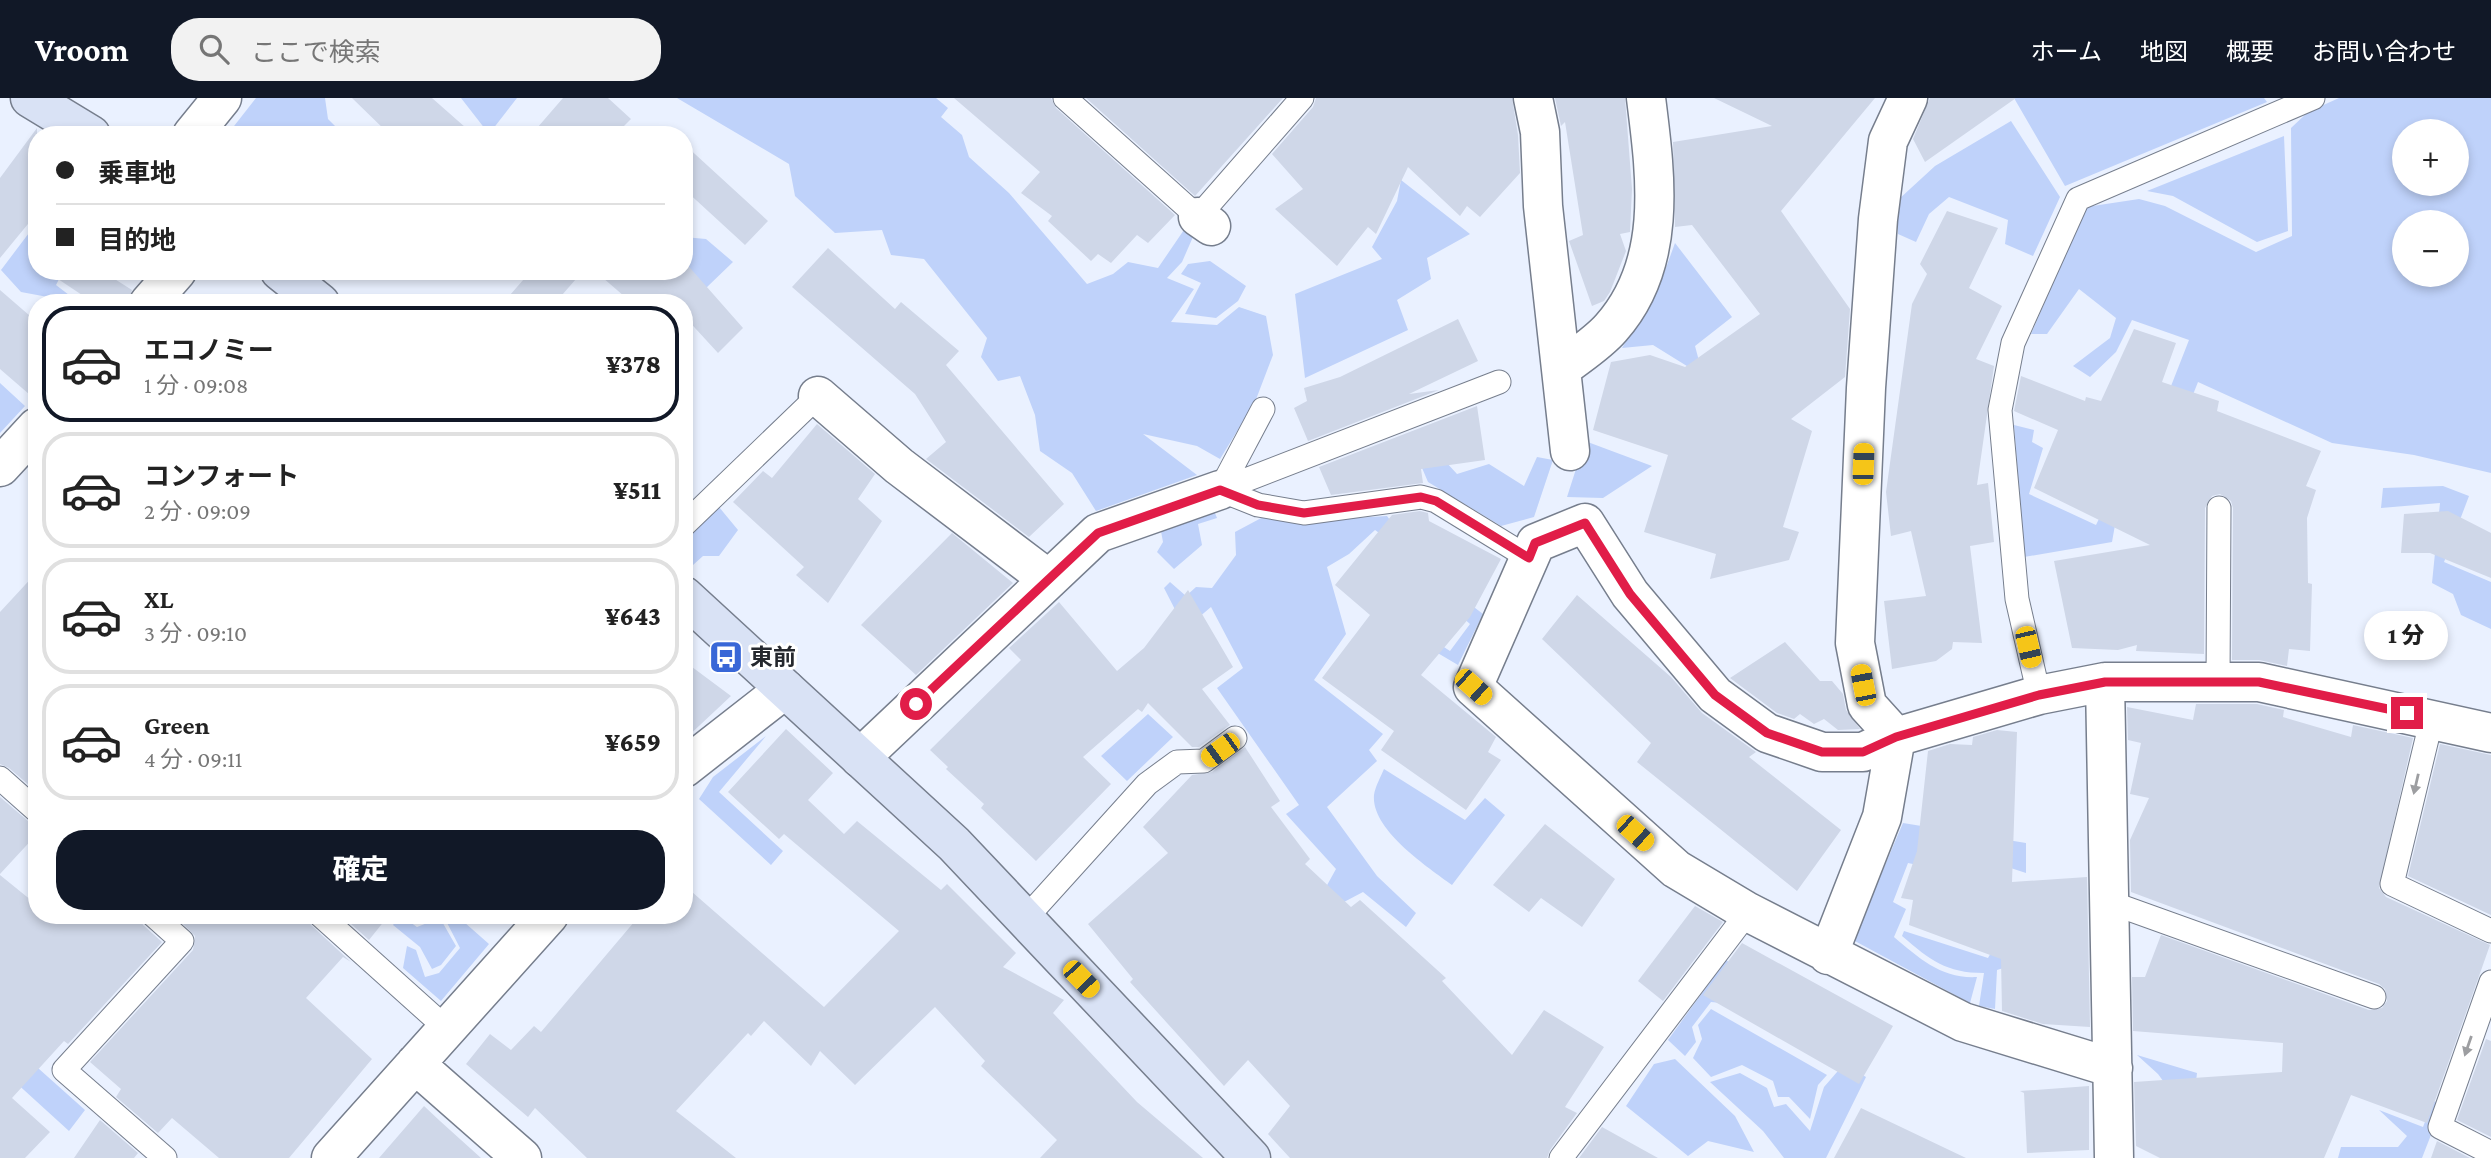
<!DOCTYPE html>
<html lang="ja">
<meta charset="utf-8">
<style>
body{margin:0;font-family:"Crimson Pro","Noto Sans JP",serif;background:#f2f2f2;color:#222;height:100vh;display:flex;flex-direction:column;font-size:26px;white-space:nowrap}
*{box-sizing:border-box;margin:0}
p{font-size:23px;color:#767676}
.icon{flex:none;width:38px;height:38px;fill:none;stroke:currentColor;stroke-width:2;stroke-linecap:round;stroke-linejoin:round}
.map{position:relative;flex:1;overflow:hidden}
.sheet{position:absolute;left:28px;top:196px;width:665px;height:630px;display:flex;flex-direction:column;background:#fff;border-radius:28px;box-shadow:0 4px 10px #0003}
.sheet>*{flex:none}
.guide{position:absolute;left:28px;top:28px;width:665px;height:154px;border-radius:28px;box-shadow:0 4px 10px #0003;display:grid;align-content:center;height:154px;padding:0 28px;background:#fff}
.buttons{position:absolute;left:2392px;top:21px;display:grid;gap:14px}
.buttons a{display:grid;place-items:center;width:77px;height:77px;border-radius:50%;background:#fff;box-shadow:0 4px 10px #0003;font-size:35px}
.end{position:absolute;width:32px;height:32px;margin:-16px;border:9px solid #e11d48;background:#fff;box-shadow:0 0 0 4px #fff}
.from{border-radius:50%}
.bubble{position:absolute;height:49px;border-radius:24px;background:#fff;box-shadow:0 4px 10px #0003;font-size:23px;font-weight:800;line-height:49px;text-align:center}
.car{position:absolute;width:21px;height:42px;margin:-21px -10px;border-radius:9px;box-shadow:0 0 5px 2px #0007;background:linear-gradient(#f5c518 24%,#345 0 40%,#f5c518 0 76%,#345 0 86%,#f5c518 0)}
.guide b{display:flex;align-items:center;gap:24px;height:66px;font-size:26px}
.guide b+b{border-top:2px solid #e0e0e0}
.guide i{width:18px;height:18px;background:#222}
ul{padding:12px 0 0;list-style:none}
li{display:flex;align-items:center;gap:21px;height:116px;margin:0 14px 10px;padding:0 14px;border:4px solid #e0e0e0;border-radius:28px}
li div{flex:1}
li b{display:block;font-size:26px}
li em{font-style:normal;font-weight:800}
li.current{border-color:#111827}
li>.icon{width:63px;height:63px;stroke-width:1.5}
.button{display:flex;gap:14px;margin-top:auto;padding:14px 28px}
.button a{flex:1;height:80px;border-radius:28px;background:#111827;color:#fff;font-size:28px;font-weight:800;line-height:80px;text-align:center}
header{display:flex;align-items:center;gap:42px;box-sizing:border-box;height:98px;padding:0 35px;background:#111827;color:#fff}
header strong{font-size:33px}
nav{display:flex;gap:38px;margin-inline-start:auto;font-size:24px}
.search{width:490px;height:63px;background:#f2f2f2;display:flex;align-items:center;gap:18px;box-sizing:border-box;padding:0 24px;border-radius:28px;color:#767676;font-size:26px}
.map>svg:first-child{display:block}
</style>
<header>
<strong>Vroom</strong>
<div class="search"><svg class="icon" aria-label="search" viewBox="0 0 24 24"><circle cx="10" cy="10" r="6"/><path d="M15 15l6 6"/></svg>ここで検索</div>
<nav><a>ホーム</a><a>地図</a><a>概要</a><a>お問い合わせ</a></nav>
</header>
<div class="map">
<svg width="2491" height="1060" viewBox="0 0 2491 1060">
<rect width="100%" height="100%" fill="#eaf1ff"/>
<path fill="#bfd2fa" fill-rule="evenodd" d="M256,0H325L328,21L344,37H227Z
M461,0H517L489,36Z
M677,0H936L948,10L941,19L962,37L969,59L1009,95L1087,186L1113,176L1128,164L1158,170L1188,126L1196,132L1182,164L1167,180L1194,191L1171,224L1217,227L1239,209L1266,218L1273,257L1255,304L1220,361L1197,348L1143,336L1197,377L1096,413L1072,375L1040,353L1035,317L1020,278L998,283L981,259L987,240L924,161L891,157L882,132L835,135L795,98L789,66Z
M2014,0H2264L2267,4L2065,88Z
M2339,0H2491V375L2414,357L2332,345L2198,284L2186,314L2164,306L2189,242L2132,222L2116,254L2090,279L2073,268L2110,240L2116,220L2079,191L2047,236H2031L2086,109L2139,101L2165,108L2256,154L2292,138L2291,30L2308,14ZM2404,33H2457V86H2404ZM2404,124H2457V177H2404Z
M2011,23L2060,99L2033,158L2005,146L2008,122L1949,99L1929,116L1916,144L1898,136V102L1935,68Z
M2284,38L2288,133L2257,144L2173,98L2147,93Z
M1401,82L1470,136L1427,160L1431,181L1397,202L1408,232L1305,280L1295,196L1382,161L1372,149L1397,103Z
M35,127L37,173H63L56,187L69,197L64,202L21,194L1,172Z
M684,139L706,141L733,164L706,190L684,169Z
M1675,145L1732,219L1695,248L1703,278L1653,247L1622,250L1659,189Z
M1210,163L1246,188L1238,203L1216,220L1185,216L1201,185L1181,176L1188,166Z
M0,285L25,308L0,335Z
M2014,327L2034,332L2032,344L2043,350L2029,396L2096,427L2126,365L2112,444L2024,459Z
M1585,343L1652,368L1603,400L1567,399Z
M1434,351L1457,376L1489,366L1524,388L1537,359L1553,362L1534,419L1501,428L1428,384L1417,358Z
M2443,388L2469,398L2444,464L2491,484V531L2461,517L2453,496L2432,485L2440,405L2381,410L2383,390Z
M1210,403L1217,420L1198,426L1202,447L1174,471L1157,454L1163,444L1160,428Z
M719,409L738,432L719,458H703L693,467L684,457V440Z
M1265,418L1304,423L1387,418L1421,465L1375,432L1349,456L1327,469L1346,536L1314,582L1383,636L1369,652L1377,663L1327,709L1377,778L1416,815L1406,829L1363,794L1344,804L1326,789L1336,771L1286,716L1299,707L1217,590L1243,570L1211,509L1185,531L1164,490L1170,484L1186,498L1196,489L1212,490L1236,457L1235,434Z
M1466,503L1483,516L1458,567L1419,544L1424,536L1450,553L1470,526L1459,516Z
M1148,616L1173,639L1127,683L1101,658Z
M766,638L719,694L783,753L771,767L699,701L713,679Z
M1384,671L1465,722L1485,700L1505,717L1452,787C1428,769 1371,732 1374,697C1375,689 1381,678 1384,671Z
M1903,725L2026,745V775L1971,757L1927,769L1908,765L1893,804L1906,811L1894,839C1920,861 1942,881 1977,879L1970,905L1853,842Z
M400,817L417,829L440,820L456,848L441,867L432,871L420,849L393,827Z
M443,817H470L464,824L489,846L441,903L403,870L407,848L416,852L425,879L439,875L460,850Z
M1904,833L1988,860L1993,851L2010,868L1997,872L1995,911L1979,908L1984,875C1946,875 1930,862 1902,838Z
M1726,862L1734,868L1722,905L1711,904L1692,929L1696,944L1685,958L1668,942Z
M1711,911L1827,977L1818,987L1810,1021L1789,999H1778L1773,983L1742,967L1711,979L1693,960L1702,941L1698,927Z
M2137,957L2197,975L2195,992L2174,998L2158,976Z
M1675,961L1735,1018L1754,1054L1708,1043L1688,1058L1626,1008L1654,966Z
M29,962L85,1012L69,1033L13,982Z
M1844,966L1866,979L1826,1060H1784L1763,1033L1710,984L1740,975L1767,990L1774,1009L1786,1006L1810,1033L1824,989Z
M2433,1003L2443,1006L2422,1060H2338L2341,1049H2398L2407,1038L2379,1012L2423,1029Z"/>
<path fill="#cfd7e8" d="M352,0H432L474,37H390Z
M563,0H608L631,21L615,37H531Z
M954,0H1051L1056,10L1175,117L1148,145L1137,137L1111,165L1098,156L1091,163L1048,123L1052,118L1021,95L1040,74Z
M1086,0H1283L1195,98Z
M1316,0H1512L1518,37L1520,75L1480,119L1467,108L1460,118L1408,69L1376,136L1368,129L1337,168L1275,111L1303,91L1272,56L1313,9Z
M1555,0H1625L1632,91L1630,134L1620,136L1626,153L1610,194L1604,203L1592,208L1569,143L1583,137L1565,24L1561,28Z
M1714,0H1875L1781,113L1850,211L1845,279L1791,321L1812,333L1783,429L1799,434L1789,462L1710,481L1716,456L1644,434L1668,357L1593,332L1611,264L1650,257L1685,269L1760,216L1692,127L1675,129L1673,44L1772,28Z
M1930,0H2016L1925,64L1913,41Z
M37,30V115L0,160V80Z
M684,46L768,123L745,147L684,91Z
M1947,113L1998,130L1969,190L2002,208L1976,261L1994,268L1977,387L1988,385L1994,444L1970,448L1982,545L1953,544L1952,551L1936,563L1892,571L1884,503L1926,498L1911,433L1891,438L1886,394L1912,206L1927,176L1920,166Z
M828,150L895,211L901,204L959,253L946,267L1064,406L1029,439L926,361L946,344L915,296L792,189Z
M684,163L743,230L718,255L684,218V205H632L595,173H684Z
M46,173H102L132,192L128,205H94Z
M531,173H583L555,205H503Z
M0,192L37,224V303L0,271Z
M1458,221L1478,263L1409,296L1439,292L1308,343L1294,310L1307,303L1304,290L1340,279Z
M2134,231L2176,245L2162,284L2219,303L2217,313L2321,353L2306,388L2316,392L2307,420L2308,485L2312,486L2310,553L2289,551L2287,568L2259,562H2232L2233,410L2231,403L2220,396L2212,398L2205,410L2204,556L2136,553L2137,547L2118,552L2072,550L2054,463L2150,447L2034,390L2058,332L2014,313L2021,278L2085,303L2086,299L2101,303Z
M1477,308L1485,362L1421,371L1423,385L1331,397L1319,369Z
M817,326L875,376L858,401L882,423L828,505L796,477L804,469L733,404L763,373L772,380Z
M1420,413L1428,415L1429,423L1501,461L1470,519L1421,577L1496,639L1488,654L1501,662L1466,712L1381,652L1394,633L1322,580L1370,517L1335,487L1392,417Z
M2448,413L2491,435V480L2430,455H2401L2404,416Z
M952,435L1013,485L916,577L861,527Z
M37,474V694L9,670L0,666V514Z
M1188,492L1233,569L1202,591L1230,627L1199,649H1192L1148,605L1142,614L1138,611L1083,659L1111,686L1036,763L981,710L984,706L946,671L948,669L930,652L1021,562L1009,550L1059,504L1117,573L1144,550Z
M1577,497L1671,579L1702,615L1756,654L1749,659L1841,732L1797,793L1637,664L1651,645L1542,541Z
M1785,544L1820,583H1832L1843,596L1846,612L1860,631L1838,632L1824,621L1814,626L1800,616L1794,621L1777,615L1730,580Z
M684,563L731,598L684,642Z
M2196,606H2257L2284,612L2283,619L2351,639L2353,627L2413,640L2379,790L2386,799L2490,847L2427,1025L2351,997L2324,1060H2160L2136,1048L2134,984L2282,974L2283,945L2133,933L2132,879H2145L2161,837L2369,912L2382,910L2387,903L2385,891L2379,886L2131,794L2130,742L2149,700L2130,696L2141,645L2128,642L2127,609L2193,622Z
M786,631L833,675L808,702L844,736L857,723L941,792L947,786L1016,855L1003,869L1064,902L1053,915L1137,1004L1203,1060H1040L1057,1042L981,968L985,963L935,909L855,987L820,953L811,968L764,923L751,938L748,935L676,1013L736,1060H587L535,1010L528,1019L466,966L490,936L511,952L534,928L541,934L640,817H684V787L824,909L899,833L784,736L779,741L728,694Z
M1997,632L2017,634L2012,784L2087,779L2090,929L2043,926L2002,913L2001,861L1909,827L1913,802L1901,800L1917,753L1928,653L1950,646L1972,647L1973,639Z
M2440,646L2491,657V817L2408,778Z
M1245,649L1280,703L1271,709L1310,761L1305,766L1351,809L1360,802L1446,880L1442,883L1512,957L1544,912L1604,949L1565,1009L1577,1015L1550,1052L1547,1060H1290L1268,1036L1290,1008L1248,962L1224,988L1130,884L1133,881L1088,826L1168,755L1143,729L1192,677L1212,674Z
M0,699L28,723L37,727V736L0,776Z
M1545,726L1615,781L1582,829L1541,800L1529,814L1493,787Z
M0,777L37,807V817H139L143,827L162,844L68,946L64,943L12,1000L50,1034L25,1060H0Z
M1695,808L1723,824L1663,903L1638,883Z
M174,817H306L311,827L351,864L343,859L306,900L372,961L289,1060H219L172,1020L158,1035L116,999L121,991L90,964L193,852L195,838Z
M341,817H389L369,842Z
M1742,845L1893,928L1859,986L1703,897Z
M2486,941L2491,943V1039L2457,1022Z
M2089,988V1052L2027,1055L2024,995L2020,993Z
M424,1008L440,1023L481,1060H379Z
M1861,1010L1966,1060H1834Z
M100,1022L138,1055L134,1060H74Z
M1602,1029L1658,1060H1579Z
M2437,1043L2470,1060H2431Z"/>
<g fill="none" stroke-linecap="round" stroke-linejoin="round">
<g stroke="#767e8d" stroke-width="25">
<path id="lane" d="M1065,0L1198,119L1302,0
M1220,392L1258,407L1304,415L1421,399L1436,403L1529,460
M1220,392L1499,284
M1220,392L1263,311
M684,427L818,298
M2218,584L2219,410
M2039,597L2017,501L2000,312L2013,245L2078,101L2313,0
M2432,620L2392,786L2491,833
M0,680L37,713
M2109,804L2374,899
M153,817L182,843L64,972L165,1060
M320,817L447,931
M1025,821L1147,686L1177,664L1204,663L1235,640
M2491,884L2440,1029L2491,1055
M1561,1060L1748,814"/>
</g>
<g stroke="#767e8d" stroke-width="41">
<path id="street" d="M1533,0L1540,34L1543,108L1570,353
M192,37L222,0
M1198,119L1211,128
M149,205L177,173
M1561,271C1577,258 1597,246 1611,230C1668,166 1656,79 1646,0
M818,298L899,368L1048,481
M0,369L37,329
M2105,584L2114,1060
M860,660L1098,435L1220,392
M684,670L785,591
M1828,857L1882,719L1896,639L1867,607L1855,545L1866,290L1878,121L1888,43L1908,0
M415,966L522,1060
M2113,970L1963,924L1748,814L1676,771L1473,589L1536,445L1585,425L1630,496L1715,597L1767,635L1822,654H1863L1896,639L2039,597L2105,584H2259L2491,635
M331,1060L549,817"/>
</g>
<g stroke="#767e8d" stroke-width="41">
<path id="secondary" d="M30,0L91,37
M280,173L320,205
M684,498L954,746L1251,1060"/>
</g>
<use href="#lane" stroke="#fff" stroke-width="23"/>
<use href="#street" stroke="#fff" stroke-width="38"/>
<use href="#secondary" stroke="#d9e2f5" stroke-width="38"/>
</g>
<defs><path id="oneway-solid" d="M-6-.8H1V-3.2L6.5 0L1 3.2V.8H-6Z" transform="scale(1.75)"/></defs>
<g fill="#9d9ea1">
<use href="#oneway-solid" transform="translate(2416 686) rotate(103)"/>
<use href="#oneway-solid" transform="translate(2468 948) rotate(109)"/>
</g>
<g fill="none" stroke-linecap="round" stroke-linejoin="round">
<path stroke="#e11d48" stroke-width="9" d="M916,606L1098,435L1220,392L1258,407L1304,415L1421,399L1436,403L1529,460L1535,445L1585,425L1630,496L1715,597L1767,635L1822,654H1863L1896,639L2039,597L2105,584H2259L2407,615"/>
</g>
<defs>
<g id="bus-square" transform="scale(1.75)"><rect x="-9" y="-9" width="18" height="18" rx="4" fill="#3967d7" stroke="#fff"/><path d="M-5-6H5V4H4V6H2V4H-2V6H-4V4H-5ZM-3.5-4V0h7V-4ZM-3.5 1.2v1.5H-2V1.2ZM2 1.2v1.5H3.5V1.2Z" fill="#fff"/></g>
</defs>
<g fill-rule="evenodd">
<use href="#bus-square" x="726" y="559"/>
</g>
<g text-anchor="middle" stroke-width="6" stroke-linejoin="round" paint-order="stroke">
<g font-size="23" font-weight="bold" fill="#25282e" stroke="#fff" text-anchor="start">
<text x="750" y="567">東前</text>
</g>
</g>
</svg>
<div class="buttons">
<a>+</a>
<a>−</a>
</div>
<i class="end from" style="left:916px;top:606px"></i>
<i class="end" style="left:2407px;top:615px"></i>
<div class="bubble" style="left:2364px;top:513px;width:84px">1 分</div>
<i class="car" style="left:1863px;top:366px;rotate:2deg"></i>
<i class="car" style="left:2028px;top:549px;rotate:167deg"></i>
<i class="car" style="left:1863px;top:587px;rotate:349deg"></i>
<i class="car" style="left:1473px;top:589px;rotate:132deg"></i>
<i class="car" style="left:1220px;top:652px;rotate:234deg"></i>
<i class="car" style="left:1635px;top:735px;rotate:132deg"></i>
<i class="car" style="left:1081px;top:881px;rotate:136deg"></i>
<div class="guide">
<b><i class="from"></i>乗車地</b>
<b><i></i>目的地</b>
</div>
<section class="sheet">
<ul>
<li class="current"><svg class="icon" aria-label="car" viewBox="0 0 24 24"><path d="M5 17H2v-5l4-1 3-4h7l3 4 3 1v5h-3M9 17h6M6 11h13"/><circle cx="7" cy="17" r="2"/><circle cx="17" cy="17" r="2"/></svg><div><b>エコノミー</b><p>1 分 · 09:08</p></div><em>¥378</em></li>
<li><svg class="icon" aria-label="car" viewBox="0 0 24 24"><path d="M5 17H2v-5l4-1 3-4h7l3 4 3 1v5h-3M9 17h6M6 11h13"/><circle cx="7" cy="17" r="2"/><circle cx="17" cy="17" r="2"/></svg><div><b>コンフォート</b><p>2 分 · 09:09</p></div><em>¥511</em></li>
<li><svg class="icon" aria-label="car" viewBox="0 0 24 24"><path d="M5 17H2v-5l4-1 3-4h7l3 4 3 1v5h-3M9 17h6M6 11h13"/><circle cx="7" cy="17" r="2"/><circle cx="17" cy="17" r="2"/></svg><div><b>XL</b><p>3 分 · 09:10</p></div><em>¥643</em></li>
<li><svg class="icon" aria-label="car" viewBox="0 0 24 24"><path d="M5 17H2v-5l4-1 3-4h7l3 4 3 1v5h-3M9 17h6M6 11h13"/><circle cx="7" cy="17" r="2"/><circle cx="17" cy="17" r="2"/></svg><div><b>Green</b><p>4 分 · 09:11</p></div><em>¥659</em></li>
</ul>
<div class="button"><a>確定</a></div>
</section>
</div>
